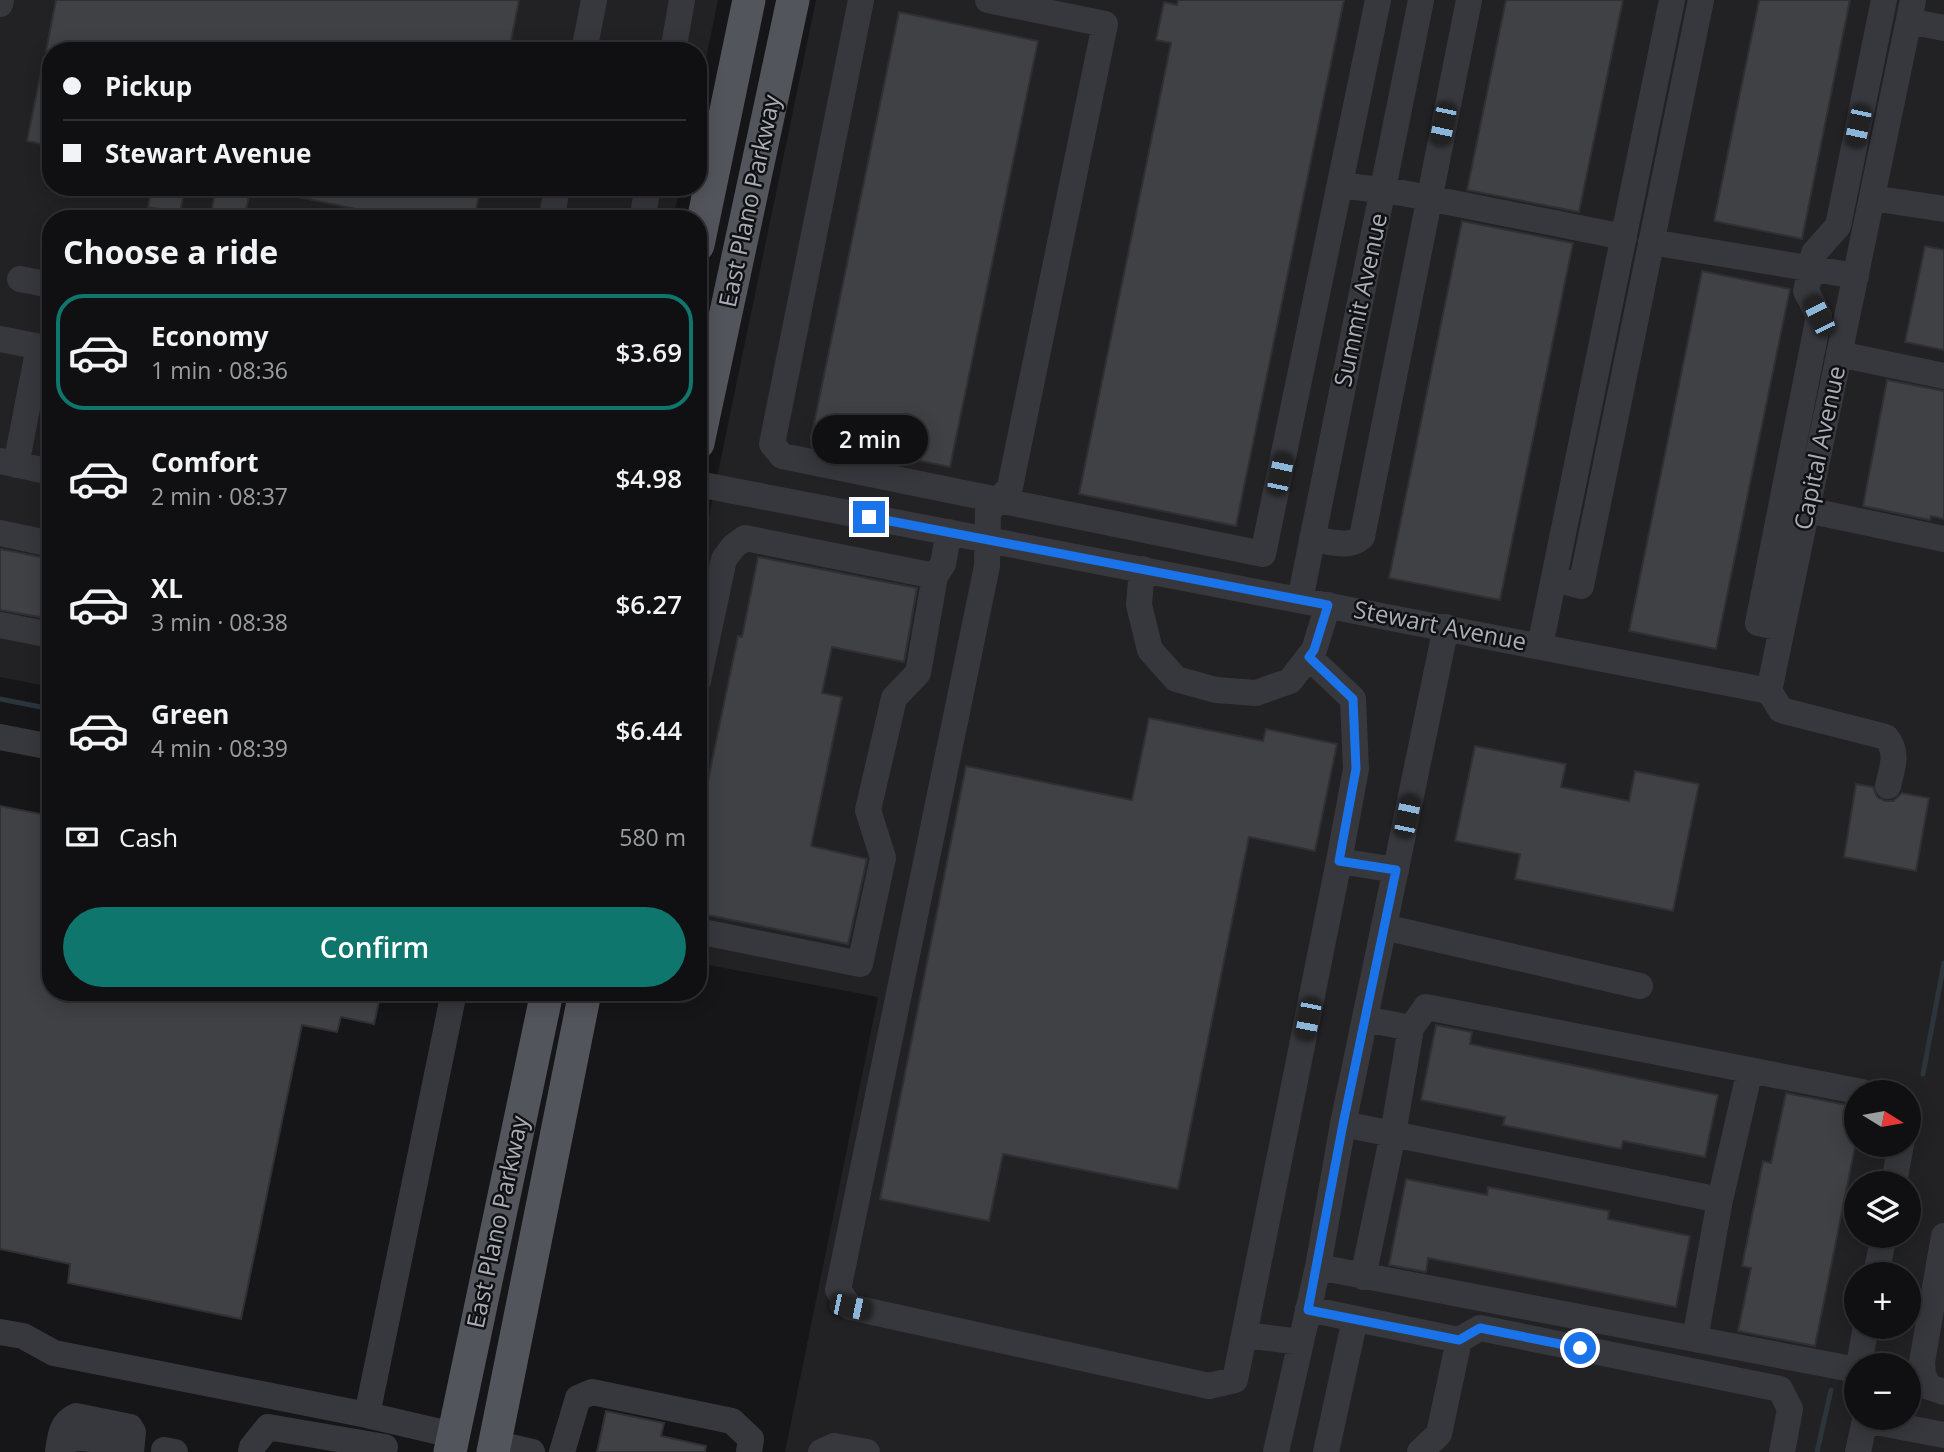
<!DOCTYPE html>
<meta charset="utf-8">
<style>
body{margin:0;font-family:"Open Sans",sans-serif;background:#19191b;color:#f1f3f6;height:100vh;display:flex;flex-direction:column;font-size:26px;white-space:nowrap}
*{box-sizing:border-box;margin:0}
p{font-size:23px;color:#9c9d9f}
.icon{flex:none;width:38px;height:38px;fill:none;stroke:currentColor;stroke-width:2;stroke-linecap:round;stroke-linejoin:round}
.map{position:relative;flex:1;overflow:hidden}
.sheet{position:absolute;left:42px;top:210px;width:665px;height:791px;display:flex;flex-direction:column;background:#101012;border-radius:28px;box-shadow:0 4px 18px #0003,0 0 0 2px #303032}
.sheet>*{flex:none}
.top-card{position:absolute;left:42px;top:42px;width:665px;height:154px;border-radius:28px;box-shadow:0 4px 18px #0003,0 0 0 2px #303032;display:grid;align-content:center;height:154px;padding:0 21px;background:#101012}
.needle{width:46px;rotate:101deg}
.tools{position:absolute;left:1844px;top:1080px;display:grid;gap:14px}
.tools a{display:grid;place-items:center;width:77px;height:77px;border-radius:50%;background:#101012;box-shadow:0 4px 18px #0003,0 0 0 2px #303032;font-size:35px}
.end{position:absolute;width:32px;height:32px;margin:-16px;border:9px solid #1a73e8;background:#fff;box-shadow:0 0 0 4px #fff}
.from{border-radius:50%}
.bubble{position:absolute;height:49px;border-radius:24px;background:#101012;box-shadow:0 4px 18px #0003,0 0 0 2px #303032;font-size:23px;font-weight:600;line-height:49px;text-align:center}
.car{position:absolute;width:21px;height:42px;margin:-21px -10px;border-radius:9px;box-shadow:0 0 5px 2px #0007;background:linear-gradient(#222 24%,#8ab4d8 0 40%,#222 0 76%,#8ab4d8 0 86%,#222 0)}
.top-card b{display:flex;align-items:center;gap:24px;height:66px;font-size:26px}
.top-card b+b{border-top:2px solid #303032}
.top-card i{width:18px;height:18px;background:#f1f3f6}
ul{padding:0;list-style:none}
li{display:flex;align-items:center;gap:21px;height:116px;margin:0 14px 10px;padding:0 7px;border:4px solid transparent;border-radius:28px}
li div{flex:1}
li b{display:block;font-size:26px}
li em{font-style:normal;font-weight:600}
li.selected{border-color:#0f766e}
li>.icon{width:63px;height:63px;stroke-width:1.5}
h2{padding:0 21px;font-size:32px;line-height:84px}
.pay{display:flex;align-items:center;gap:18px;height:77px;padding:0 21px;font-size:26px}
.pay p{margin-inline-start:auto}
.action{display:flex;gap:14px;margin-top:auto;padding:14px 21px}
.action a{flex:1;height:80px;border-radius:42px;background:#0f766e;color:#fff;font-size:28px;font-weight:600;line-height:80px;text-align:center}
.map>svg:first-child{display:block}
</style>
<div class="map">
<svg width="1944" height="1452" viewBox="0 0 1944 1452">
<rect width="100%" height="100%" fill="#161618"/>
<path fill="#222225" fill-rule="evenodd" d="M0,0H718L698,97V51H51V187H680L673,219H51V687L0,677Z
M816,0H1944V1452H785L878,997L698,963V569ZM1857,1092H1909V1144H1857ZM1857,1183H1909V1236H1857ZM1857,1274H1909V1326H1857ZM1857,1365H1909V1418H1857Z"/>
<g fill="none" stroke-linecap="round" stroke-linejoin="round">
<path stroke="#2c353c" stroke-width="5" d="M0,699L51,709
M1923,1074L1944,963
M1817,1452L1831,1390"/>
</g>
<path fill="#404145" stroke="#303034" stroke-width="2" d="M56,0H519L509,51H46Z
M1178,0H1344L1236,526L1079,494L1171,43L1156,40L1164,2L1177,5Z
M1506,0H1623L1579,212L1467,190Z
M1759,0H1850L1802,239L1714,221Z
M899,12L1038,41L950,467L811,438Z
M44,57L51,58V146L27,141Z
M152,187H185L180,213L148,207Z
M216,187H251L244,219H210Z
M283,187H481L474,219H404L283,194Z
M1462,221L1573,243L1500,600L1389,578Z
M1925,246L1944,250V350L1905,342Z
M1702,271L1790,289L1716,649L1629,631Z
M1887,380L1944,391V519L1931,516L1930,520L1863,506Z
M0,549L51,559V619L0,610Z
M758,557L917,588L904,662L832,647L822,693L842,697L811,846L867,859L848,944L698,913V851L705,820L698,819V795L702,778L708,780L738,636L742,637Z
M1149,718L1263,741L1266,729L1337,744L1315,851L1249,837L1178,1189L1003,1154L989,1221L880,1199L966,766L1132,800Z
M1475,746L1566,764L1561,787L1629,801L1635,771L1699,784L1673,911L1515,879L1520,854L1455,841Z
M1856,784L1873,787L1877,797L1885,801H1893L1902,793L1929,798L1916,871L1844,857Z
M0,806L51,816V992H381L374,1024L341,1017L337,1032L302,1025L241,1319L68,1283L70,1264L0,1249Z
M1436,1025L1472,1032L1470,1044L1718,1095L1705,1157L1623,1141L1621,1149L1503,1125L1505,1117L1421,1100Z
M1786,1093L1857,1107V1137L1815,1346L1738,1331L1751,1268L1742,1266L1763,1161L1771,1163Z
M1406,1179L1487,1195L1488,1187L1609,1211L1608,1219L1690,1236L1676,1307L1428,1258L1426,1272L1389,1265Z
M606,1411L664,1423L661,1436L706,1446L705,1452H597Z"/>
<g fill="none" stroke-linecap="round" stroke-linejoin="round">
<path stroke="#37383d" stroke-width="26" d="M861,0L772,444L782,456L1263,554L1378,0
M988,0L1105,24L1010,487L988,512L987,566L838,1290L850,1307L1209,1386L1235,1380L1339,861L1396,870
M0,4L1,0
M1909,21L1944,28
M584,51L594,0
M673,51L682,0
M1340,185L1403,193L1624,237
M1872,198L1944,209
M552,216L557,187
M642,219L648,187
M1651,242L1856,276
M20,279L51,285
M0,339L51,349
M1839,354L1944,376
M0,461L51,472
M16,465L39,347
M698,484L1769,691
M1807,510L1944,539
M0,533L51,544
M1312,539C1329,541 1349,549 1362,537L1469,0
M1142,569L1139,605L1150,650L1176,679L1216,690L1256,693L1290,681L1314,650L1328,605
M935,576L943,564L949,532
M1554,579L1581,586L1701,0
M1300,600L1421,0
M0,625L51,635
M1782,628L1758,623L1819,316L1806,291L1814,253L1838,226L1884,0
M1540,646L1672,0
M1309,657L1353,699L1356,769L1339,861
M698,681L724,559L734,546L745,538L935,576L918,673L894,698L868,810L883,858L860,964L698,931
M1769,691L1913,0
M1769,691L1781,710L1886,737C1899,753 1892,768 1888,786
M0,737L51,747
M1384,927L1640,986
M1365,1019L1411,1028L1426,1007L1862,1092
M1343,1124L1720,1200
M1894,1183L1901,1144
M1944,1236L1922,1362L1923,1375L1929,1387L1944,1392
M1318,1267L1857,1370
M1876,1274L1884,1236
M1363,1277L1393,1134L1411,1028
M1308,1309L1459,1340L1480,1328L1780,1389L1790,1409L1782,1452
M0,1332L23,1336L54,1353L367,1415L453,1435
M1244,1335L1301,1342
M1695,1339L1720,1200L1750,1070
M1859,1365L1866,1326
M367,1415L454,992
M494,1443L532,1452
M58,1452C60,1438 61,1422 76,1416L130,1427L133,1432L131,1452
M58,1452C62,1448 65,1442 70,1440C81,1434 117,1444 125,1452
M164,1452V1450L175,1452
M251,1452L252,1447L268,1427L385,1447
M562,1452L578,1398L592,1392L732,1421L751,1439L749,1452
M821,1452L834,1446L867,1452
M1276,1452L1318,1267L1343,1124L1446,627
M1326,1452L1355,1319
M1420,1452L1439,1434L1459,1340
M1858,1452L1865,1420L1944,1435"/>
<path stroke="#53555c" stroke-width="33" d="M698,245L749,0
M698,443L793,0
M450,1452L547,992
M493,1452L585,992"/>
</g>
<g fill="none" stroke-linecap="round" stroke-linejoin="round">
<path stroke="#1a73e8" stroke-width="9" d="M869,517L1328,605L1314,650L1309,657L1353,699L1356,769L1339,861L1396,870L1343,1124L1308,1310L1459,1340L1480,1328L1580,1348"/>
</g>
<g text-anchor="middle" stroke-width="5" stroke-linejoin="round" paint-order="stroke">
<g font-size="24" fill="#a8adb8" stroke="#111113">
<text transform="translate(750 201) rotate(-78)" y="8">East Plano Parkway</text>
<text transform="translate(1361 300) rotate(-78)" y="8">Summit Avenue</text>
<text transform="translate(1820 448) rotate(-78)" y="8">Capital Avenue</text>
<text transform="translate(1440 626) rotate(11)" y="8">Stewart Avenue</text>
<text transform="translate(498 1222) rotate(-78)" y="8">East Plano Parkway</text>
</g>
</g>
</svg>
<div class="tools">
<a><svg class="needle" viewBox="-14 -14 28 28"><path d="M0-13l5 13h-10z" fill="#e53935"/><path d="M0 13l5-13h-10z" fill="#9c9d9f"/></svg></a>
<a><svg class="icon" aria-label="layers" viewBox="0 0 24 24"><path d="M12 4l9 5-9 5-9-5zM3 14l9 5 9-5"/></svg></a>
<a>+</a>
<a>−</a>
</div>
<i class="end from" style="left:1580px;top:1348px"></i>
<i class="end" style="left:869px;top:517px"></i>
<div class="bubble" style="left:812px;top:415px;width:116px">2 min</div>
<i class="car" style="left:1443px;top:124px;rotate:192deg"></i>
<i class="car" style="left:1858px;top:126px;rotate:192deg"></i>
<i class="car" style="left:1819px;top:316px;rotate:334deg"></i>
<i class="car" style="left:1280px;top:474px;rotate:12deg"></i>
<i class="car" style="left:1407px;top:816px;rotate:12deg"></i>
<i class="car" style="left:1308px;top:1019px;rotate:191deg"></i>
<i class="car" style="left:850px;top:1307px;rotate:102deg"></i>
<div class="top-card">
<b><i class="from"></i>Pickup</b>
<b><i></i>Stewart Avenue</b>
</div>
<section class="sheet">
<h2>Choose a ride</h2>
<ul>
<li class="selected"><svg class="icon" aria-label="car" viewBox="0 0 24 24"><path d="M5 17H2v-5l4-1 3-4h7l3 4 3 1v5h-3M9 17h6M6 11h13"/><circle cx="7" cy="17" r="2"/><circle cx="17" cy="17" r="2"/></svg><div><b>Economy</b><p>1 min · 08:36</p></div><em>$3.69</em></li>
<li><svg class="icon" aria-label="car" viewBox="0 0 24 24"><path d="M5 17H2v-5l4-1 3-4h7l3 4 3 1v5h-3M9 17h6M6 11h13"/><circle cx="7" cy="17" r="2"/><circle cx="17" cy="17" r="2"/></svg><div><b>Comfort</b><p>2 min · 08:37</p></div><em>$4.98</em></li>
<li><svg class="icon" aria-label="car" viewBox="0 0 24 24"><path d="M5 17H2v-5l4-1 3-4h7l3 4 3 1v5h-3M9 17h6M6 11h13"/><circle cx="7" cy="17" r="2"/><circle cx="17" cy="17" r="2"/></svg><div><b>XL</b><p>3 min · 08:38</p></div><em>$6.27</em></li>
<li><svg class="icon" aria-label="car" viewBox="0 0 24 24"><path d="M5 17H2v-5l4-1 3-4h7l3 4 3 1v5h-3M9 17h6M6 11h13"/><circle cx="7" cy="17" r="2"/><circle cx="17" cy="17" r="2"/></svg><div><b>Green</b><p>4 min · 08:39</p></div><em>$6.44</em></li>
</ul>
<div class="pay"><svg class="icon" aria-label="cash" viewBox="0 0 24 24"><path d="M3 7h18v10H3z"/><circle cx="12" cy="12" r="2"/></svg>Cash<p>580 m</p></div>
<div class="action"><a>Confirm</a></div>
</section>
</div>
